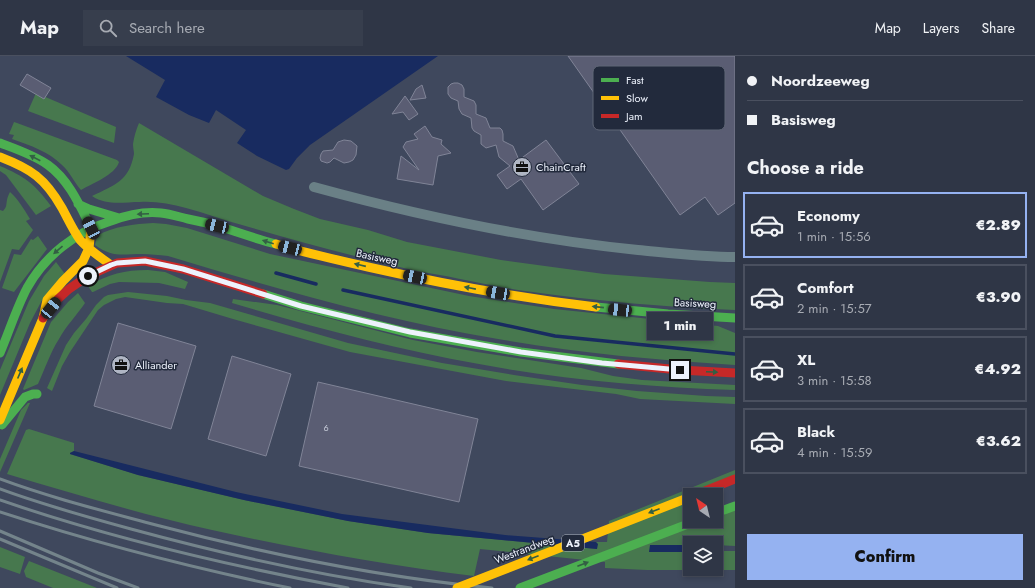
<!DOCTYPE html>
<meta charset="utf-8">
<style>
body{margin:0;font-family:Jost,sans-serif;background:#373e4d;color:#f1f3f6;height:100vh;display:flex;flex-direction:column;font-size:15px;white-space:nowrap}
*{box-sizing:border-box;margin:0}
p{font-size:13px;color:#a7abb3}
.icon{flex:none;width:22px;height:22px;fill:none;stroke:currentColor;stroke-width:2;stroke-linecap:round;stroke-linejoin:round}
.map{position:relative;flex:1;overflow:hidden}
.sheet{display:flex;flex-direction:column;background:#2f3646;width:300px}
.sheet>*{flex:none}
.top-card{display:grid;align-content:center;height:88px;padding:0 12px;background:#2f3646}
.needle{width:26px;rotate:325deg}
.buttons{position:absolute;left:683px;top:432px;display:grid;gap:8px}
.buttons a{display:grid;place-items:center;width:40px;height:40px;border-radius:0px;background:#2f3646;box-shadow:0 2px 6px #0003,0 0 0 1px #4a505f;font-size:20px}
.end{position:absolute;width:18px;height:18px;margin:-9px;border:5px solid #edf2fc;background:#111;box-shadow:0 0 0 2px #111}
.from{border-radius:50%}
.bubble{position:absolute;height:28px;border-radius:0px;background:#2f3646;box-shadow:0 2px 6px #0003,0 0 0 1px #4a505f;font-size:13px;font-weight:800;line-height:28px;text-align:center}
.car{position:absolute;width:12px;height:24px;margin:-12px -6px;border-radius:5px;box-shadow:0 0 3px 1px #0007;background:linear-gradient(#222 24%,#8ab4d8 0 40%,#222 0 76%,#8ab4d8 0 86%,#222 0)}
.top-card b{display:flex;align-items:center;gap:14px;height:38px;font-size:15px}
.top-card b+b{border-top:1px solid #4a505f}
.top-card i{width:10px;height:10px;background:#f1f3f6}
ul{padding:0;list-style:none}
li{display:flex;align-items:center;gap:12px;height:66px;margin:0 8px 6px;padding:0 4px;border:2px solid #4a505f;border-radius:0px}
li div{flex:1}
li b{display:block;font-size:15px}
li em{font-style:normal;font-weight:800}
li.on{border-color:#95b2f1}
li>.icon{width:36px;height:36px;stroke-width:1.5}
h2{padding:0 12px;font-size:18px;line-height:48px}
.primary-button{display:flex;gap:8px;margin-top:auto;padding:8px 12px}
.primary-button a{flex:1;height:46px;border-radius:0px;background:#95b2f1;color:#111;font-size:16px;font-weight:800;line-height:46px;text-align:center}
header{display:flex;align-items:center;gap:24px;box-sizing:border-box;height:56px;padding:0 20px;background:#2f3646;border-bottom:1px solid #4a505f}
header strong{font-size:19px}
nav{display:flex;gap:22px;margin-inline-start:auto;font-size:14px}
.search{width:280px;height:36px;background:#373e4d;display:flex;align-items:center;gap:10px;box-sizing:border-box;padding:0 14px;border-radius:0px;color:#a7abb3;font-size:15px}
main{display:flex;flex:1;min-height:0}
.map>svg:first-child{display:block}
</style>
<header>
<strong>Map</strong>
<div class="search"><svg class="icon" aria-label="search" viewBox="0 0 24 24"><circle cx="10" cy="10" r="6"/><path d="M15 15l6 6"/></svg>Search here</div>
<nav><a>Map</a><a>Layers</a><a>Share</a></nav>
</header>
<main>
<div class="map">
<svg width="735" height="532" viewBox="0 0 735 532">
<rect width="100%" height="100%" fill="#3f485d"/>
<path fill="#47784e" d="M36,37L116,71L114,87L28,55Z
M14,66L17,67L117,104L119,106C115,119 93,127 81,134C74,126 70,116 62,109C48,95 31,90 12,83L14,79L9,78Z
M139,67L263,140L294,153L320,163L368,174L407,186L501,204L604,218L710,226L735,227V254C665,251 595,245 525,235C503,232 482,227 460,223C443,219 425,217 408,213C352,200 297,185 242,169C223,164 205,157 186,152C171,148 155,145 140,146C123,146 107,150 92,140C115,129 129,125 134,98C134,95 133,92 133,88C134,81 136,74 139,67Z
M0,110C24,120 35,128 51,150L36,159L6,119L0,115Z
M10,136C18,143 24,153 30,163L26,165L33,174L19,194L12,193L0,226V154L3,155C7,151 6,149 7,144C7,142 9,138 10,136Z
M153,167L166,168L187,172L270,198L469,240L554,253L718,270L735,277V309C656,304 576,297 498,283C386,264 277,233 168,200C159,199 150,198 142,198C122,198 113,202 95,189L97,180C113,170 135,168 153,167Z
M38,180L47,193L14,236L2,232L14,198L21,199L31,183L33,184Z
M56,206L65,218L41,246L30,267L0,339V314L29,245L44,220Z
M148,214L165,216L188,226L185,233L159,227L119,226L110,228L93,236H92L88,230C109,218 124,214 148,214Z
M128,236L167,240L186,244L210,247L348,287L442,307L514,319L582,329L637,335L706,340L735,341V348L640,343L616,338L506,325L350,296L233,263L183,248L167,247L125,241L116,243L104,249L98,254L70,296L62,310L52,335L47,332L66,289L74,277L86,263L96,249L104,241L108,239Z
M78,237L85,247C77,259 66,270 59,283C50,297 45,313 38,328L24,334L23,333L51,266L68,246Z
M233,243L277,249L413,284L477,296L581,312L613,320L642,324L735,329V334C650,331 563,324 479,308C395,293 313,271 232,247Z
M28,347H30L0,416V403L21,354Z
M29,373L74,387V395L70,397V398L138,419L244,444L348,465L428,477L597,493L596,486H607L609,465L735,414V421L690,439V465H716L735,451V490L716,489V487H690V489L649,495L690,496V513H716V495H735V514H647L605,512V506L480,493L474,520C386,509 298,493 212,474C143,459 75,438 7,418L26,374Z
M0,491L25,501L20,518L0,511Z
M29,505L97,532H53L26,521L24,515Z"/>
<path fill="#182b60" d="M126,0H438L310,89L297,102L289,113L286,114L257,100L237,87L246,74L216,54L209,67L189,59L156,41L165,24Z
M74,395L236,436L342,458L505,479L596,486L598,488L597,493L428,477L348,465L244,444L138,419L70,398V397Z
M650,489H690V496H649Z"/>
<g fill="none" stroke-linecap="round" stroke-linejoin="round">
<path stroke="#182b60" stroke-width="3.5" d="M276,217L316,228
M343,234L555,280L735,298"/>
</g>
<path fill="#5a5d73" stroke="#808497" d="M568,0H735V147L718,159L705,141L680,159Z
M27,18L51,32L44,43L20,29Z
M454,27H458L462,29L464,33V41L474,45L476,49V58L486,62L490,72H500L502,74L503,78V85L513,90L519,104L546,84L579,128L543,154L521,123L507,133L497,119L510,110L499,101L496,89L486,92L481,88V79L474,75L472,72L471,62L462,58L459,53L458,45L451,42L448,38V31L451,28Z
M422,29L426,42L410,44L416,33Z
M405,40L418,58L409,64L403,56L392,58Z
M425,70L432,81L442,84L441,88L451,97L438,100L433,129L397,123L401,100L419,114L403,91L406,86L418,83L414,78Z
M344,84L351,85L357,90L356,99L353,104L349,106L344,107L334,102L330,106L327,107L321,105L320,102L321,98L323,95L333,94L338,86Z
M118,267L196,290L171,373L94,350Z
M232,300L291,318L266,400L208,383Z
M318,326L478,363L459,446L299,410Z"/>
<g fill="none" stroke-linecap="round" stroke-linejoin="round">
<path stroke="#6a8086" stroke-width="10" d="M314,131C420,160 528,183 638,194C670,197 703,201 735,201"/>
<path stroke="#4caf50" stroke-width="9" d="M0,87C16,93 34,99 48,109C69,124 80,150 91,172
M78,148L89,153L119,162
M263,238L301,250L410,277L521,296L618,308
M596,251L668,258L735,262
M0,297C9,276 16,253 27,232C45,200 75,176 111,165C127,159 144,155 161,157C171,158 179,161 188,163C198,165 208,167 218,170C237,176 256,183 276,188
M2,369L25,341L33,338H37
M716,457L735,450
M520,532L696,465"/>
<path stroke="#ffc107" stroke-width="9" d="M0,101C31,113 45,122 62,152C68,163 73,174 80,184C89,194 100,201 111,209
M276,188C306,197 337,204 368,211C443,228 519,242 596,251
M0,364L43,262L47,244L63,225L83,205L89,192L91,172"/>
<path stroke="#c62828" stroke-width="9" d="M43,262L58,243L69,233L88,220L117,207L145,205L183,213L263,238
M618,308L680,314L735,317
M695,439L735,423"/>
<path stroke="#74848b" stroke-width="3" d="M0,423C51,442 104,455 156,469C266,498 379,521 492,532
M0,433C43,449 87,461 131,473C223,498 316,519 411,532
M0,444C113,483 230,510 348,532
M0,456C95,487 192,512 290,532
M0,475L98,517L138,532
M0,483L117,532"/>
<path stroke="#ffc107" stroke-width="9" d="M457,532L690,441"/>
</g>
<defs><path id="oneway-solid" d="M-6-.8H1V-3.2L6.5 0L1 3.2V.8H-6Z"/></defs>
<g fill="#335f44">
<use href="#oneway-solid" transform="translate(35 102) rotate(-153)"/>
<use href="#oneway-solid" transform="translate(143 158) rotate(177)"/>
<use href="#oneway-solid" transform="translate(268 186) rotate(-162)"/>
<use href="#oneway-solid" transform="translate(58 194) rotate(139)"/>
<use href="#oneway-solid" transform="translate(360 209) rotate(-167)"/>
<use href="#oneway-solid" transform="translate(470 232) rotate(-169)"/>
<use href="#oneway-solid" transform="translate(598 251) rotate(-174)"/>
<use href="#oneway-solid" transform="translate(712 316) rotate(3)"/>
<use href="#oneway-solid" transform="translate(20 317) rotate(-67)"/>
<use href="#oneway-solid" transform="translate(654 455) rotate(159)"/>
<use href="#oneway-solid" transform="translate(533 502) rotate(159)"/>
<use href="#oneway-solid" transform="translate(583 508) rotate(-21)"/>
</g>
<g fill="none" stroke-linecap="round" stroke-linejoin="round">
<path stroke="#edf2fc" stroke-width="5" d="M88,220L111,209L117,207L145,205L183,213L301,250L410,276L521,296L602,307L680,314"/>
</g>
<defs>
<g id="office-disc" transform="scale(1)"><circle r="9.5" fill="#b0b6c4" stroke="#222a3c"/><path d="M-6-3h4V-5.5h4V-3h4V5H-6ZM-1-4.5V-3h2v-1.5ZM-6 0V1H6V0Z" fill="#111"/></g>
</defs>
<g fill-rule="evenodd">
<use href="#office-disc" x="522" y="111"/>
<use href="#office-disc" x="121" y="309"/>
</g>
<g text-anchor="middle" stroke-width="3" stroke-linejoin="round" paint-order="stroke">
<g font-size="9" fill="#c8cdda">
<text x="326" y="375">6</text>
</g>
<rect fill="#222a3c" stroke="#b0b6c2" stroke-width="1" x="562" y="479" width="22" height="16" rx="3"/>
<g font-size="10" font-weight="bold" fill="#edf2fc">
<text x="573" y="491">A5</text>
</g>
<g font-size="11" fill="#edf2fc" stroke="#222a3c" text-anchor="start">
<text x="536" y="115">ChainCraft</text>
<text x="135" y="313">Alliander</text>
</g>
<g font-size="11" fill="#edf2fc" stroke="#222a3c">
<text transform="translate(377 201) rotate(12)" y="4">Basisweg</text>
<text transform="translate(695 247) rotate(3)" y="4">Basisweg</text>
<text transform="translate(524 493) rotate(-21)" y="4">Westrandweg</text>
</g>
</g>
<rect x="593" y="10" width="132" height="64" rx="6" fill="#222a3c" stroke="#5f6676" stroke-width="1"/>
<rect x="601" y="22" width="18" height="4" fill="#4caf50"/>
<rect x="601" y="40" width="18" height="4" fill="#ffc107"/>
<rect x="601" y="58" width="18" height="4" fill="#c62828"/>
<g font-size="11" fill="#edf2fc">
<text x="626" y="28">Fast</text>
<text x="626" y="46">Slow</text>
<text x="626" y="64">Jam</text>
</g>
</svg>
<div class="buttons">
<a><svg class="needle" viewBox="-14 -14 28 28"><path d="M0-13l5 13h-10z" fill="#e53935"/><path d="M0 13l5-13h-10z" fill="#a7abb3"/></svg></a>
<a><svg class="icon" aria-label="layers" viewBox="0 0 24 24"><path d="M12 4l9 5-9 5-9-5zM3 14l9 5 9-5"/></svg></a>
</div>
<i class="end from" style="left:88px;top:220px"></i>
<i class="end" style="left:680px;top:314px"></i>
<div class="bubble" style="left:647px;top:256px;width:66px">1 min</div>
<i class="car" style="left:217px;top:170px;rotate:283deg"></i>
<i class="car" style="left:91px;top:172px;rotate:333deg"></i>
<i class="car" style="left:290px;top:192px;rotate:284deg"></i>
<i class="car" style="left:415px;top:221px;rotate:282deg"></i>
<i class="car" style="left:498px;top:237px;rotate:280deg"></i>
<i class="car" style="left:51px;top:252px;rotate:39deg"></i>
<i class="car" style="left:620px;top:254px;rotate:276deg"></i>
</div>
<section class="sheet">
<div class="top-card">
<b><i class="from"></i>Noordzeeweg</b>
<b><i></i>Basisweg</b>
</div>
<h2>Choose a ride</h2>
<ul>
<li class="on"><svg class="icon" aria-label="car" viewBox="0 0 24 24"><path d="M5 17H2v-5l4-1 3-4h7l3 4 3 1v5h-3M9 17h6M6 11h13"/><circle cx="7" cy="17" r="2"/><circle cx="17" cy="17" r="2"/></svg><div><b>Economy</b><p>1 min · 15:56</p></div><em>€2.89</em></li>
<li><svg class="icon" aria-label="car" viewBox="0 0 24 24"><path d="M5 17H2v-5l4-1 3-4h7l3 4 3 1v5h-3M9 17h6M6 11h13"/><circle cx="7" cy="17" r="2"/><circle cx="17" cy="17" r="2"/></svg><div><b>Comfort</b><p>2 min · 15:57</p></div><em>€3.90</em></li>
<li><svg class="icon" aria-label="car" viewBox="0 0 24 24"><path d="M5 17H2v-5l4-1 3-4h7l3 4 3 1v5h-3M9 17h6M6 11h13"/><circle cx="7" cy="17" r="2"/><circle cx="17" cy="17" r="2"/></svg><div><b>XL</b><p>3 min · 15:58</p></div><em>€4.92</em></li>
<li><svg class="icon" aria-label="car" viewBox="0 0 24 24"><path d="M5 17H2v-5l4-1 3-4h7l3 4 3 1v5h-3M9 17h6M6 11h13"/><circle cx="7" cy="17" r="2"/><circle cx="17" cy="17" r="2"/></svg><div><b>Black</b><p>4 min · 15:59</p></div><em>€3.62</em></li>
</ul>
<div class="primary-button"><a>Confirm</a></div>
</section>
</main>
